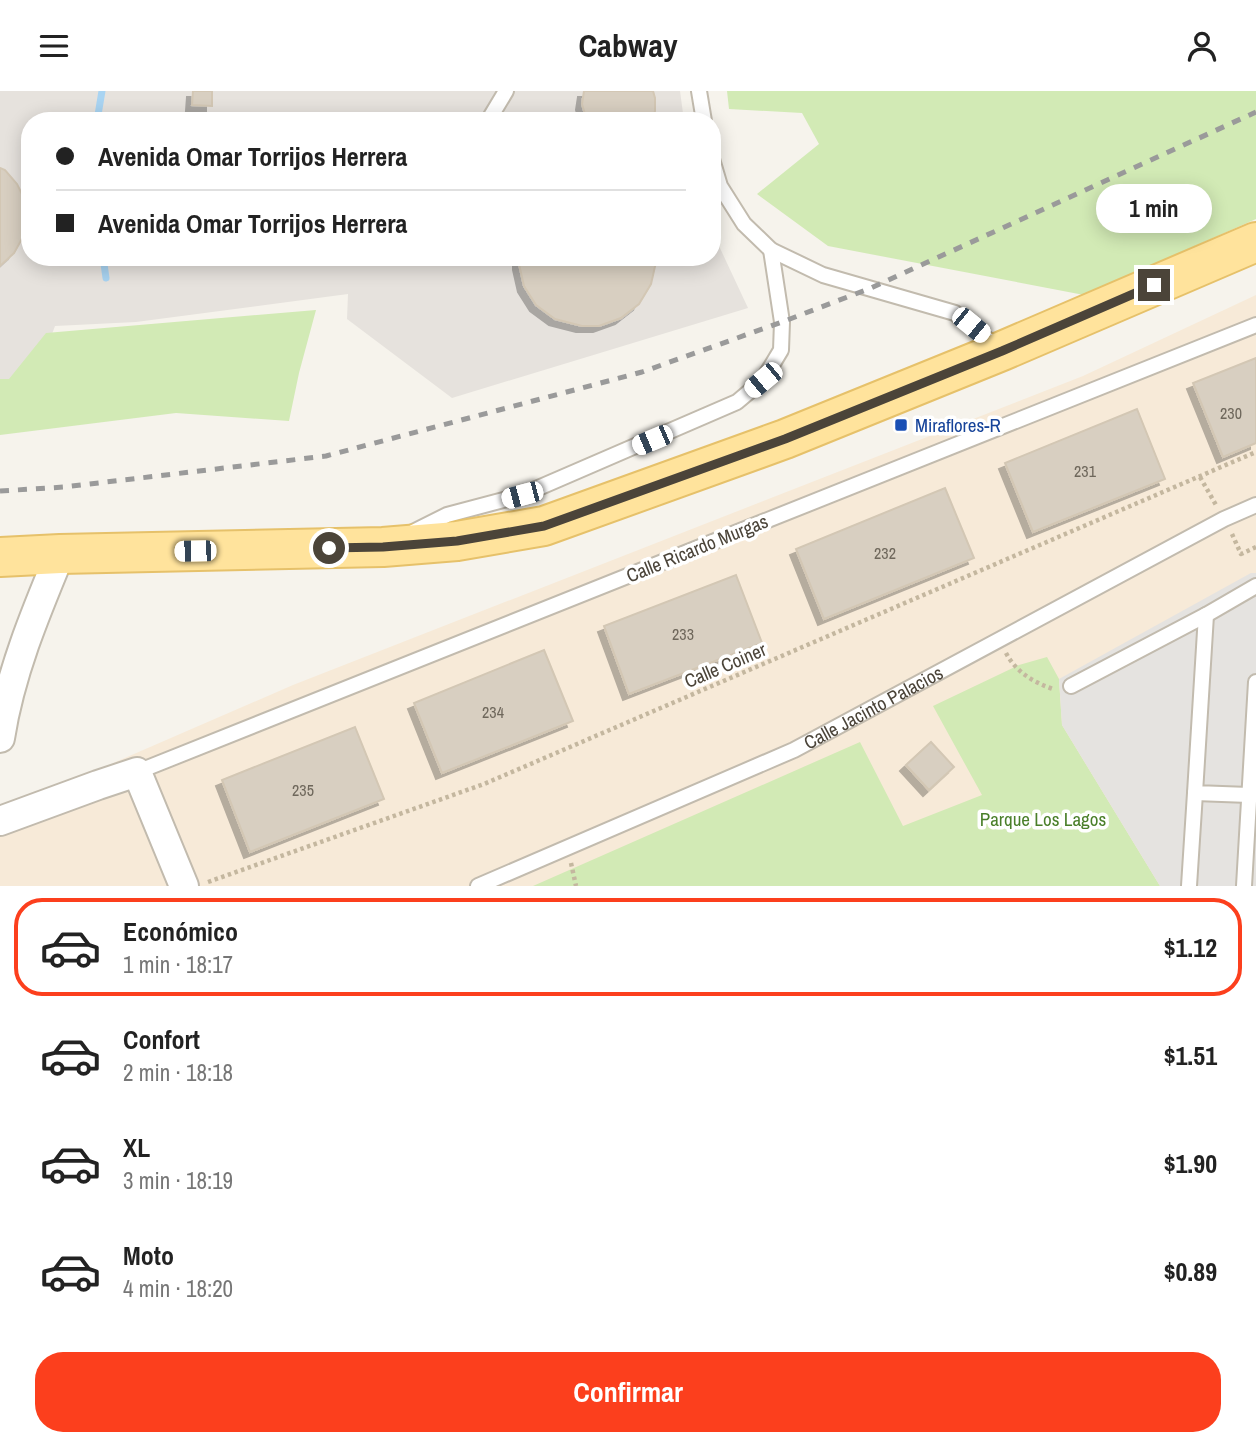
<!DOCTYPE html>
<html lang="es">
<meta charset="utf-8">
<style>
body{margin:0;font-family:"Archivo Narrow",sans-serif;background:#f6f6f6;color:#222;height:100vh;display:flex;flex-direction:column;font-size:26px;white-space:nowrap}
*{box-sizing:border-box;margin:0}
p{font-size:23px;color:#767676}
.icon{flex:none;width:38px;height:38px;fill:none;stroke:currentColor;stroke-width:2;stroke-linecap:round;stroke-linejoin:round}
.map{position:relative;height:795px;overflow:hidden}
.sheet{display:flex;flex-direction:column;background:#fff;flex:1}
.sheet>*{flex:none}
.guide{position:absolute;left:21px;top:21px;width:700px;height:154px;border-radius:28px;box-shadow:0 4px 18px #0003;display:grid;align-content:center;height:154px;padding:0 35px;background:#fff}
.end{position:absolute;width:32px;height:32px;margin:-16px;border:9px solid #4b4439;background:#fff;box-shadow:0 0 0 4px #fff}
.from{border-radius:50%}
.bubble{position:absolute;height:49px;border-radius:24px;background:#fff;box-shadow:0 4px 18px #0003;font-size:23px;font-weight:800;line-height:49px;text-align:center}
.car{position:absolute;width:21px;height:42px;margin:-21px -10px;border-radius:9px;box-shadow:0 0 5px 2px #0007;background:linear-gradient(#fff 24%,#345 0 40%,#fff 0 76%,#345 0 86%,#fff 0)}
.guide b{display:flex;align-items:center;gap:24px;height:66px;font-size:26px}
.guide b+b{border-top:2px solid #e0e0e0}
.guide i{width:18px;height:18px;background:#222}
ul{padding:12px 0 0;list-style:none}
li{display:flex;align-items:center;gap:21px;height:98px;margin:0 14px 10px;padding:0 21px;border:4px solid transparent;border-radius:28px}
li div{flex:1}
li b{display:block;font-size:26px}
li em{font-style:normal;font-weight:800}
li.current{border-color:#fc3f1d}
li>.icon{width:63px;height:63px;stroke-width:1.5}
.primary-button{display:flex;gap:14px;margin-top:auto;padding:14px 35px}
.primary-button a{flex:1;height:80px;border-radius:28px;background:#fc3f1d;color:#fff;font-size:28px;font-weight:800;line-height:80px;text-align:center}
header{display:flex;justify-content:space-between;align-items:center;height:91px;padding:0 35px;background:#fff;font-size:32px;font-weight:800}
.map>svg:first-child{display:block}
</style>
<header><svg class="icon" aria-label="menu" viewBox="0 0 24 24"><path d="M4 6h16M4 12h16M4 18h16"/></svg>Cabway<svg class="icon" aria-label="person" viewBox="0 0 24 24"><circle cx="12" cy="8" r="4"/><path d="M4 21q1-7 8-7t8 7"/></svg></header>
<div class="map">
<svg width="1256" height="795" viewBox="0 0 1256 795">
<defs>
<filter id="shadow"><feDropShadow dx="-6" dy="6" stdDeviation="0" flood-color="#0004"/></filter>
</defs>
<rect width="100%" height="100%" fill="#f6f3ec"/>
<path fill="#f7ead8" d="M1256,204V795H0V720L51,699L293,594L1083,285Z"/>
<path fill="#e6e2dd" d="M0,0H680L684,30H30V166H712V140L748,217L452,307L347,228L348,203L136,231L55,235L27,309L0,310Z"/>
<path fill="#d2eab5" d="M727,0H1256V128L1084,204L828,155L757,103L819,53L802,22L729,18Z
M316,219L299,282L289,330L176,322L0,344V288H9L46,242Z
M1047,566L1059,588L1062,634L1160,795H533L860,651L903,735L982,704L933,615L1019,574Z"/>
<path fill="#e5e3e0" d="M1251,482H1256V795H1160L1062,634L1059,588Z"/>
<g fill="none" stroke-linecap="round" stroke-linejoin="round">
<path stroke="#a9d4f2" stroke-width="7" d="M97,30L102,0
M103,166L106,187"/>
</g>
<path fill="#d8cfc1" stroke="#d3c7b4" stroke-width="2" filter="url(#shadow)" d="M193,0H212V15L192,14Z
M584,0H653L655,7V20L651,30H587L582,13Z
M0,77L5,79L17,93L25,109L27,128L23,146L14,162L0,175Z
M519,166H656V171L651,193L639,213L621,227L599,235H582L555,228L536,214L524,195L519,173Z
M1256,267V352L1223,366L1193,292Z
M1137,318L1165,388L1033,441L1005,372Z
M945,397L974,467L824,528L796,458Z
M736,484L762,552L629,603L604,535Z
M544,559L573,630L442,682L414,612Z
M355,636L384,708L250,761L222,689Z
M931,651L954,676L929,699L906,674Z"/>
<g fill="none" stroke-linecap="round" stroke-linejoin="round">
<g stroke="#c2bbae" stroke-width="18">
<g id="service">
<path d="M699,0L704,30"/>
<path d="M488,30L506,0"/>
<path d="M712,68L720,95L744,133L771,159L823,184L955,222L999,258"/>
<path d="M413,441L447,424L522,404L737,311L763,289L781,259L782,231L771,159"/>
<path d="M1206,524L1195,702L1249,704"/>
<path d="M1071,595L1206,524L1256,495"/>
<path d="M137,681L1256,234"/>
<path id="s1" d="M478,795L794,659L1224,428L1256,414"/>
<path d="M1189,795L1195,702"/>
<path d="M1244,795L1256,591"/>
</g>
</g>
<g stroke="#c2bbae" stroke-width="32">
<path id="minor" d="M0,647C10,583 35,523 60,463
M0,730L98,694L137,681L184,795"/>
</g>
<g stroke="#e6c16a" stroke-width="42">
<path id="primary" d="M0,466L60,463L383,456L457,450L544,435L785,348L1002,260L1256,151"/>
</g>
<path stroke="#c4b79f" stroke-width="4.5" stroke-dasharray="3.5 3.5" stroke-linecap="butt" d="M1200,386L1216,414
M1232,443L1241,463L1256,456
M1006,562C1016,581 1033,591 1053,598
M571,772L576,795
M208,791L484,693L1256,361"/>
<use href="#service" stroke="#fff" stroke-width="14"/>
<use href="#minor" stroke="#fff" stroke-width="28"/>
<use href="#primary" stroke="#ffe39c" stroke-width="38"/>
<path stroke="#9a9a9a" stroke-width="5" stroke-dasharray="9 9" stroke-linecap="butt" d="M0,400L64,396L326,365L642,281L782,231L871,197L1256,21"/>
</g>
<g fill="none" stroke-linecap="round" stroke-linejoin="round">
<path stroke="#4b4439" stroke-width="9" d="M329,457L383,456L457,450L544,435L785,348L1002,260L1154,194"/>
</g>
<rect fill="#1a4fb4" stroke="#fff" stroke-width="2.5" x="894" y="327" width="14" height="14" rx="3.5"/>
<g text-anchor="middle" stroke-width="7" stroke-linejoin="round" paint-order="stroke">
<g font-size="16" fill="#6e675b">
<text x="1231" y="328">230</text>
<text x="1085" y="386">231</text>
<text x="885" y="468">232</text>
<text x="683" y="549">233</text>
<text x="493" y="627">234</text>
<text x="303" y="705">235</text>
</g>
<g font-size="19" fill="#164399" stroke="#fff" text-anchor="start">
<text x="915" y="341">Miraflores-R</text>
</g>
<g font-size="19" fill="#4b4439" stroke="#fff">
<text transform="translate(697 457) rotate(-22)" y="7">Calle Ricardo Murgas</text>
<text transform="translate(725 574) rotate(-23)" y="7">Calle Coiner</text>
<text dy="7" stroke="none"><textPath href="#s1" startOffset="434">Calle Jacinto Palacios</textPath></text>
</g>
<g font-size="19" fill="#4a7f2a" stroke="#fff">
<text x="1043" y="735">Parque Los Lagos</text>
</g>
</g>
</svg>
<i class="end from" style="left:329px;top:457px"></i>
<i class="end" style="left:1154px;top:194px"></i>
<div class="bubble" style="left:1096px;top:93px;width:116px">1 min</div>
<i class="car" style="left:971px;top:234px;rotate:129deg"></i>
<i class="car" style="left:763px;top:289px;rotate:230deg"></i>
<i class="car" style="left:652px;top:349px;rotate:247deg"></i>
<i class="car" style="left:522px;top:404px;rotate:255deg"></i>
<i class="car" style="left:195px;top:460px;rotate:269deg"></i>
<div class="guide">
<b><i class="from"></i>Avenida Omar Torrijos Herrera</b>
<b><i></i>Avenida Omar Torrijos Herrera</b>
</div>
</div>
<section class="sheet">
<ul>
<li class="current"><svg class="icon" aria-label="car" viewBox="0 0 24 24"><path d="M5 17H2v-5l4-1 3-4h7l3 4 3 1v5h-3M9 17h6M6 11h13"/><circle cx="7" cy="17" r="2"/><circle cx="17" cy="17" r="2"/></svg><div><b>Económico</b><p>1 min · 18:17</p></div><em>$1.12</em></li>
<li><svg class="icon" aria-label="car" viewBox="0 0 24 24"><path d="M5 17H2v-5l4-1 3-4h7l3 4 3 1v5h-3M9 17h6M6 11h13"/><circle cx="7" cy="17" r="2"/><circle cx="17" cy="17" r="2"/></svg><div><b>Confort</b><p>2 min · 18:18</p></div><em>$1.51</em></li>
<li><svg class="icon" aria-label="car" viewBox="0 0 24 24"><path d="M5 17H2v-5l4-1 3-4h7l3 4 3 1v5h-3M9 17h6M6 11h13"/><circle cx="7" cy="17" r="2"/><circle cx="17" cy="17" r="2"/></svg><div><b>XL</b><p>3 min · 18:19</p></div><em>$1.90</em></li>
<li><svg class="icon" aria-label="car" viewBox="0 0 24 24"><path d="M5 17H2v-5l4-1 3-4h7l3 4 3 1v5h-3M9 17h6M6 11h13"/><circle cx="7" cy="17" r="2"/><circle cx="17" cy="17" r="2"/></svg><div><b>Moto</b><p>4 min · 18:20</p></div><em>$0.89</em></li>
</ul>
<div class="primary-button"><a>Confirmar</a></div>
</section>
